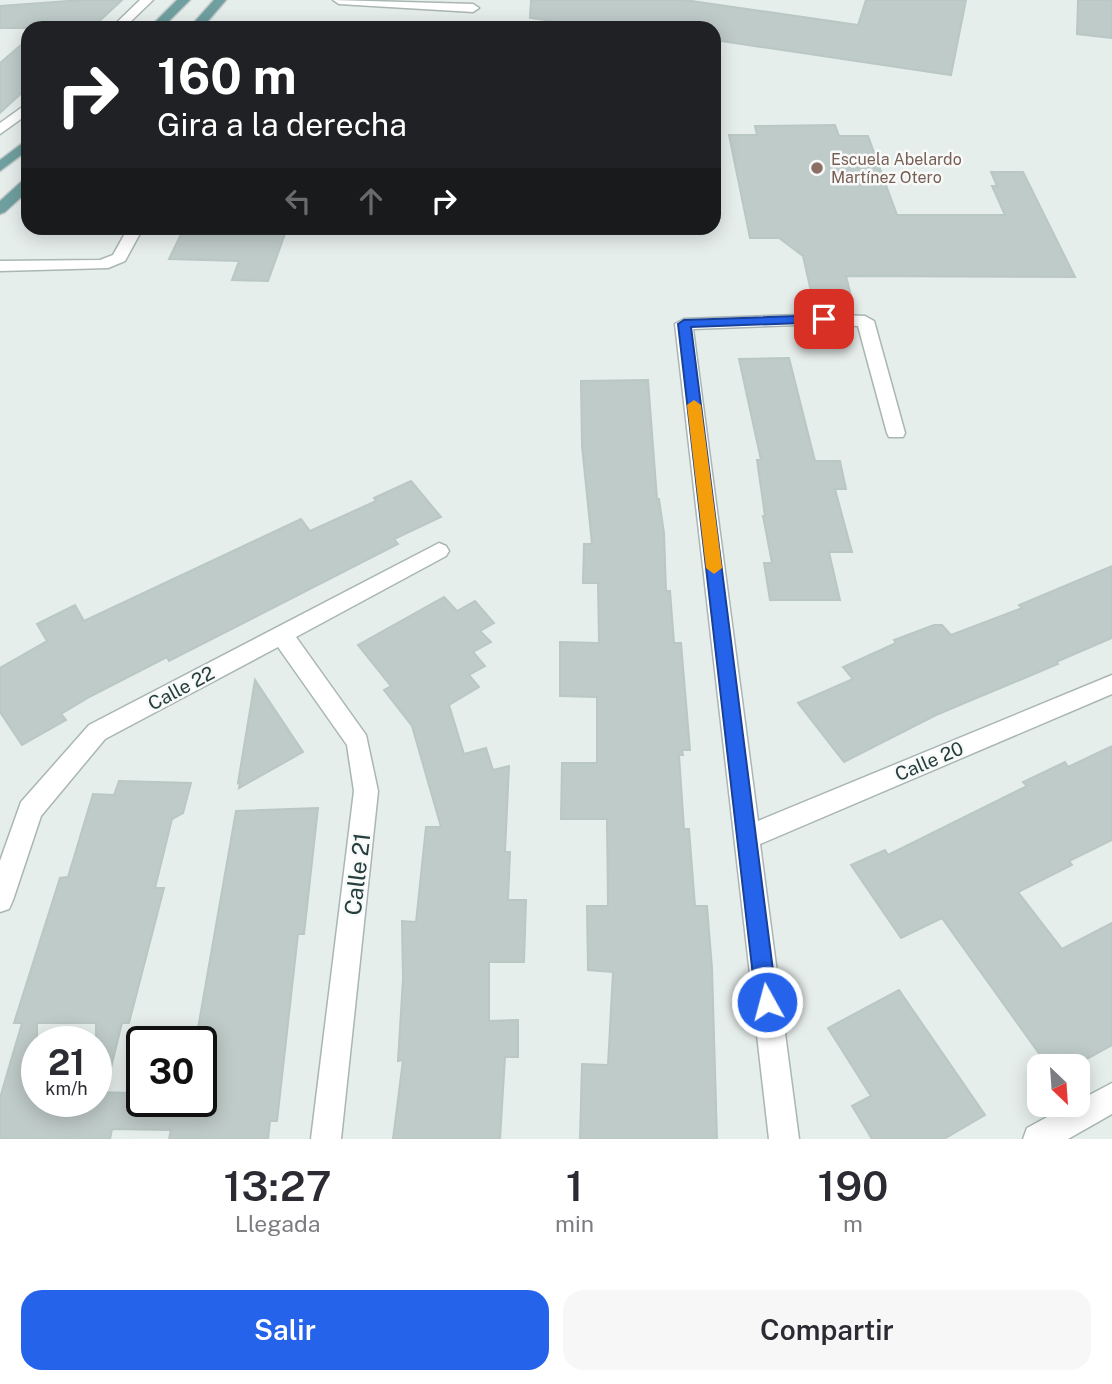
<!DOCTYPE html>
<html lang="es">
<meta charset="utf-8">
<style>
body{margin:0;font-family:"Public Sans",sans-serif;background:#f7f7f7;color:#2b2b33;height:100vh;display:flex;flex-direction:column;font-size:26px;white-space:nowrap}
*{box-sizing:border-box;margin:0}
p{font-size:23px;color:#7c7c81}
.icon{flex:none;width:38px;height:38px;fill:none;stroke:currentColor;stroke-width:2;stroke-linecap:round;stroke-linejoin:round}
.map{position:relative;height:1139px;overflow:hidden}
.side{display:flex;flex-direction:column;background:#fff;flex:1}
.side>*{flex:none}
.top-card{position:absolute;left:21px;top:21px;width:700px;height:214px;border-radius:21px;box-shadow:0 4px 18px #0003;background:#202124;color:#fff;overflow:hidden}
.needle{width:46px;rotate:155deg}
.fabs{position:absolute;left:1027px;top:1054px;display:grid;gap:14px}
.fabs a{display:grid;place-items:center;width:63px;height:63px;border-radius:14px;background:#fff;box-shadow:0 4px 18px #0003;font-size:35px}
.speed{position:absolute;left:21px;top:1026px;display:flex;gap:14px;font-size:35px;font-weight:700;text-align:center}
.speed>*{display:grid;place-content:center;width:91px;height:91px;border-radius:50%;background:#fff;box-shadow:0 4px 18px #0003;line-height:1}
.speed small{font-size:18px;font-weight:400}
.speed .limit{border:4px solid #111;border-radius:10px;background:#fff;color:#111}
.pin{position:absolute;display:grid;place-items:center;width:60px;height:60px;color:#fff;margin:-30px;border-radius:14px;box-shadow:0 4px 10px #0006}
.me{position:absolute;width:77px;margin:-38px;rotate:353deg;stroke-linejoin:round;filter:drop-shadow(0 0 5px #0008)}
.turn{display:flex;align-items:center;gap:24px;height:147px;padding:0 21px;font-size:32px}
.turn .icon{width:91px;height:91px;stroke-width:2.5}
.turn b{display:block;font-size:49px;line-height:60px}
.lanes{display:flex;align-items:center;height:66px;padding:0 21px;background:#0003;justify-content:center;gap:35px;direction:ltr}
.lanes .off{opacity:.35}
.eta{display:flex;justify-content:space-evenly;align-items:center;height:119px;text-align:center}
.eta b{font-size:42px;font-weight:600;line-height:49px}
.cta{display:flex;gap:14px;margin-top:auto;padding:14px 21px}
.cta a{flex:1;height:80px;border-radius:21px;background:#2563eb;color:#fff;font-size:28px;font-weight:600;line-height:80px;text-align:center}
.cta a+a{background:#f7f7f7;color:#2b2b33}
.map>svg:first-child{display:block}
</style>
<div class="map">
<svg width="1112" height="1139" viewBox="0 0 1112 1139">
<rect width="100%" height="100%" fill="#e6eeec"/>
<!-- building -->
<g fill="#bfcbc9" stroke="#b9c7c5" stroke-width="2">
<polygon points="82,0 122,0 92,28 0,28 0,6"/>
<polygon points="531,0 685,0 858,25 866,0 966,0 951,75 714,40 714,28 605,28 530,18"/>
<polygon points="1078,0 1112,0 1112,38 1077,34"/>
<polygon points="28,39 28,87 0,113 0,63"/>
<polygon points="835,125 839,136 868,136 897,215 1005,215 992,186 997,186 991,172 1023,172 1075,277 846,276 851,296 812,296 803,256 779,238 750,238 729,135 757,135 755,126"/>
<polygon points="184,228 287,228 268,281 232,280 239,261 169,259"/>
<polygon points="789,358 815,461 840,461 846,489 835,489 852,552 829,552 840,600 770,600 764,563 772,563 763,516 765,516 757,460 761,460 739,359"/>
<polygon points="648,380 657,499 659,499 664,533 666,591 670,591 674,643 681,643 690,750 682,750 683,755 679,755 684,829 689,829 695,906 707,906 712,968 717,1139 580,1139 582,1064 608,1065 613,972 588,970 587,906 608,906 607,819 561,819 562,763 597,763 597,697 560,696 560,642 599,643 598,583 583,583 584,544 592,544 582,446 581,381"/>
<polygon points="411,481 441,517 394,539 398,544 169,661 167,657 91,696 61,714 66,720 22,745 0,712 0,668 47,641 37,624 75,605 84,621 301,519 310,531 376,501 374,498"/>
<polygon points="1112,566 1112,638 1056,662 1058,664 936,715 844,762 798,703 853,679 843,667 896,643 894,640 934,625 942,625 951,635 1022,608 1019,605"/>
<polygon points="444,597 457,611 475,601 494,623 480,631 491,642 473,652 485,666 469,675 479,687 449,705 464,754 486,748 493,770 509,766 505,852 510,852 508,900 526,900 524,962 489,962 489,1021 518,1020 518,1057 505,1057 500,1139 393,1139 403,1060 398,1061 403,979 402,921 416,922 426,827 441,827 412,726 384,690 391,686 358,645"/>
<polygon points="255,680 303,752 239,788 240,782 238,783"/>
<polygon points="1112,746 1112,840 1069,861 1072,865 1018,892 1062,949 1112,923 1112,1045 1074,1066 1048,1066 942,918 901,938 851,865 885,850 888,855 1027,786 1023,782 1065,762 1068,767"/>
<polygon points="119,781 191,783 183,813 172,819 155,888 164,888 129,1023 122,1023 107,1084 96,1083 96,1023 37,1023 37,1101 96,1101 96,1092 130,1093 128,1101 201,1101 201,1034 197,1034 236,811 318,808 304,934 298,934 277,1121 270,1121 268,1139 169,1139 171,1130 112,1129 110,1139 0,1139 0,1098 22,1023 14,1023 60,878 68,877 93,794 114,795"/>
<polygon points="899,990 985,1115 944,1139 872,1139 852,1106 871,1096 828,1028"/>
</g>
<g fill="none" stroke-linecap="round" stroke-linejoin="round">
<!-- minor casing -->
<g stroke="#a9b6b4" stroke-width="3">
<g id="minor">
<polygon points="140,0 153,0 124,28 111,28"/>
<polygon points="333,0 473,4 479,8 473,12 339,4"/>
<polygon points="28,103 28,114 0,134 0,123"/>
<polygon points="128,228 143,228 125,261 108,268 0,271 0,261 100,260 113,255"/>
<polygon points="824,314 865,316 874,321 905,433 903,437 889,437 887,433 858,326 824,324 693,329 758,821 1112,675 1112,694 760,844 799,1139 769,1139 675,324 684,319"/>
<polygon points="439,543 446,546 449,551 446,556 296,637 366,735 378,791 341,1139 311,1139 354,791 347,745 278,647 105,739 41,816 13,900 9,909 0,912 0,861 21,802 89,725"/>
<polygon points="1112,1083 1112,1114 1068,1139 1023,1139 1027,1128 1071,1104 1078,1104 1078,1101"/>
</g>
</g>
<!-- major casing -->
<g stroke="#c3c9c9" stroke-width="3">
<g id="major">
<polygon points="177,0 190,0 162,28 149,28"/>
<polygon points="214,0 226,0 202,28 189,28"/>
<polygon points="28,139 28,150 0,171 0,160"/>
<polygon points="28,179 28,191 5,212 0,214 0,201 23,180"/>
</g>
</g>
<!-- minor -->
<use href="#minor" fill="#fff" fill-rule="evenodd"/>
<!-- major -->
<use href="#major" fill="#6f9f9f" fill-rule="evenodd"/>
</g>
<!-- route -->
<polygon fill="#2563eb" stroke="#184099" stroke-width="2" points="824,315 829,316 829,322 691,327 777,1002 774,1010 767,1013 759,1010 756,1002 678,324 684,320"/>
<!-- slow -->
<polygon fill="#f59e0b" points="694,400 701,405 722,568 714,574 706,568 687,405"/>
<!-- markers -->
<circle fill="#8d6e63" stroke="#f7faf9" stroke-width="2.5" cx="817" cy="168" r="7"/>
<g text-anchor="middle" dominant-baseline="central" stroke-width="5" stroke-linejoin="round" paint-order="stroke">
<!-- far-education labels -->
<g font-size="16" fill="#785e54" stroke="#f7faf9" text-anchor="start">
<text x="831" y="159">Escuela Abelardo<tspan x="831" dy="18">Martínez Otero</tspan></text>
</g>
<!-- street labels -->
<g font-size="19" fill="#273e3e" stroke="#f7faf9">
<text transform="translate(181 688) rotate(-28)">Calle 22</text>
<text transform="translate(929 761) rotate(-23)">Calle 20</text>
</g>
<!-- near-street labels -->
<g font-size="23" fill="#273e3e" stroke="#f7faf9">
<text transform="translate(357 874) rotate(-83)">Calle 21</text>
</g>
</g>
</svg>
<div class="fabs">
<a><svg class="needle" viewBox="-14 -14 28 28"><path d="M0-13l5 13h-10z" fill="#e53935"/><path d="M0 13l5-13h-10z" fill="#7c7c81"/></svg></a>
</div>
<div class="speed"><div>21<small>km/h</small></div><div class="limit">30</div></div>
<div class="pin" style="left:824px;top:319px;background:#d93025"><svg class="icon" aria-label="arrive" viewBox="0 0 24 24"><path d="M6 21V4h12l-3 4 3 4H6"/></svg></div>
<svg class="me" style="left:767px;top:1002px" viewBox="-20 -20 40 40"><circle r="17" fill="#2563eb" stroke="#fff" stroke-width="3"/><path d="M0-11L8 9 0 5-8 9z" fill="#fff"/></svg>
<div class="top-card">
<div class="turn"><svg class="icon" aria-label="right" viewBox="0 0 24 24"><path d="M7 20v-9h11M14 6l5 5-5 5"/></svg><div><b>160 m</b>Gira a la derecha</div></div>
<div class="lanes"><svg class="icon off" aria-label="left" viewBox="0 0 24 24"><path d="M17 20v-9H6M10 6l-5 5 5 5"/></svg><svg class="icon off" aria-label="ahead" viewBox="0 0 24 24"><path d="M12 20V5M6 11l6-6 6 6"/></svg><svg class="icon" aria-label="right" viewBox="0 0 24 24"><path d="M7 20v-9h11M14 6l5 5-5 5"/></svg></div>
</div>
</div>
<section class="side">
<div class="eta">
<div><b>13:27</b><p>Llegada</p></div>
<div><b>1</b><p>min</p></div>
<div><b>190</b><p>m</p></div>
</div>
<div class="cta"><a>Salir</a><a>Compartir</a></div>
</section>
